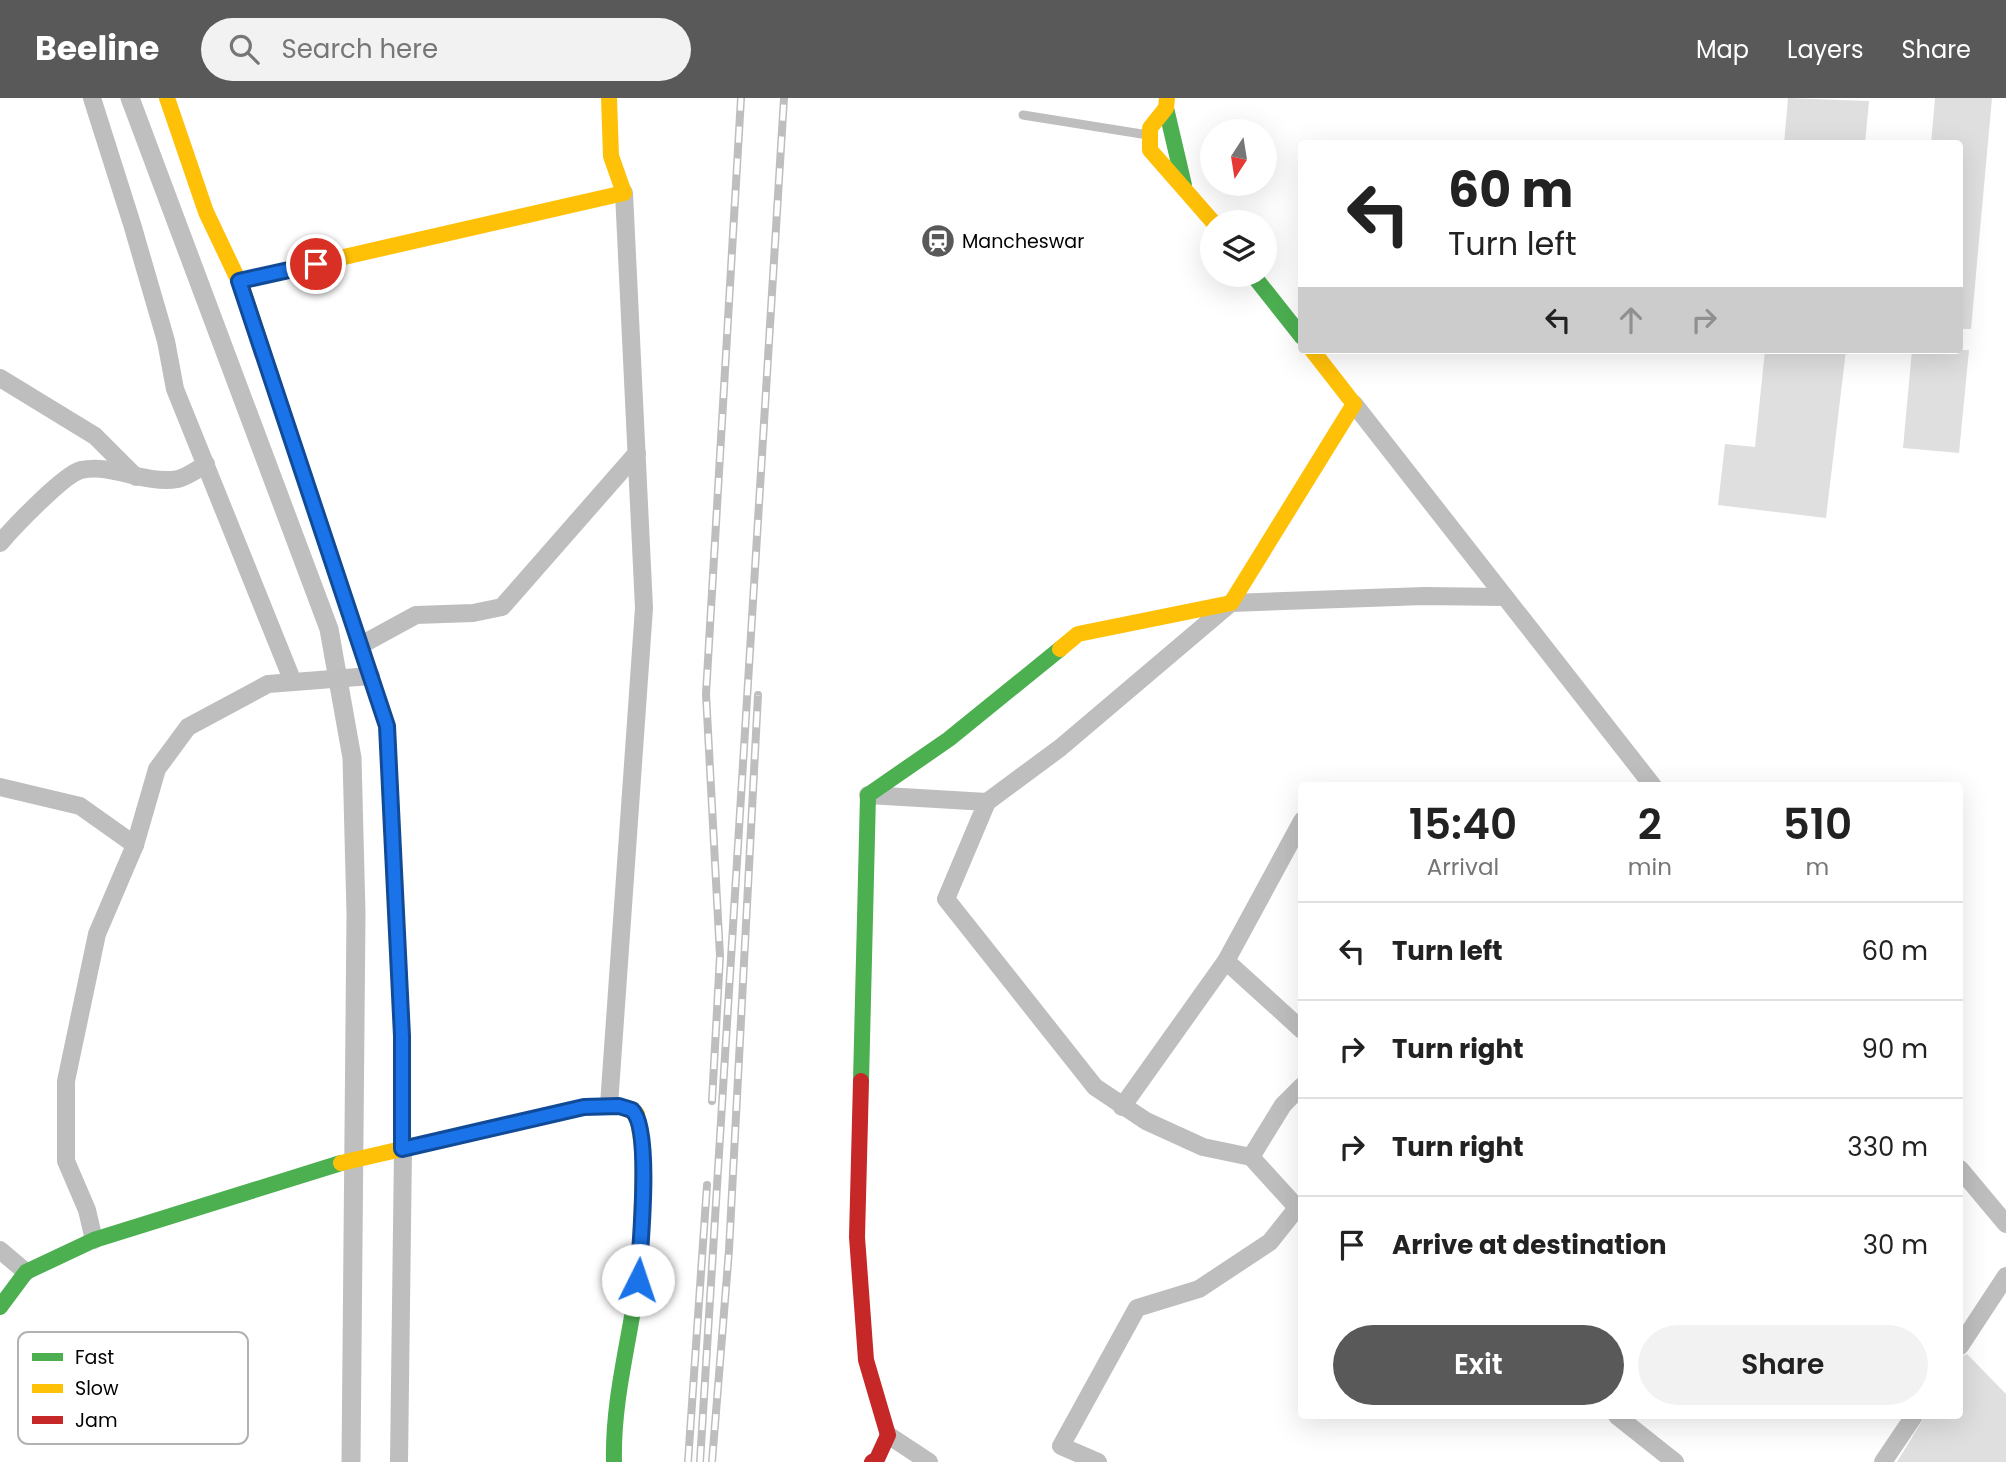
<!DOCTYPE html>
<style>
body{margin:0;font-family:Poppins,sans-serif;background:#f2f2f2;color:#222;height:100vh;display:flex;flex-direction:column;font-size:26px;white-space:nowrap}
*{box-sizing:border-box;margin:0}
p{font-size:23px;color:#767676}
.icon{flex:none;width:38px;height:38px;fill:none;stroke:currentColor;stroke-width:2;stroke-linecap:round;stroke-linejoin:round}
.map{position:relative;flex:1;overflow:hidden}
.drawer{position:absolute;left:1298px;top:684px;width:665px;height:637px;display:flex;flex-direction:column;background:#fff;border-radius:7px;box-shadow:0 7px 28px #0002}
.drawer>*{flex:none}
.top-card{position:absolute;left:1298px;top:42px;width:665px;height:214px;border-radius:7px;box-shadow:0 7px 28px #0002;background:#fff;color:#222;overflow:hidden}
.needle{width:46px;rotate:192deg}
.buttons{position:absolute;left:1200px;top:21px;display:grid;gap:14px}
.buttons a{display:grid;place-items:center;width:77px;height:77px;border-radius:50%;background:#fff;box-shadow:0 7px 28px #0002;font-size:35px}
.pin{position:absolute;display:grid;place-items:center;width:60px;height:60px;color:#fff;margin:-30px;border:4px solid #fff;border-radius:50%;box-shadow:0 2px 7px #0007}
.me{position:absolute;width:77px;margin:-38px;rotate:4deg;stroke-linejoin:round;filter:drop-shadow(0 0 5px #0008)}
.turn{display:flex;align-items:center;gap:24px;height:147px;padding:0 35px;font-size:32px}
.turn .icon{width:91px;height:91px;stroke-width:2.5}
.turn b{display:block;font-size:49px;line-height:60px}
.lanes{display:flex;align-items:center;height:66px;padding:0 35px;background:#0003;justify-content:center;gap:35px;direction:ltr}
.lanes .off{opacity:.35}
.eta{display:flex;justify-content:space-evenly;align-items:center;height:119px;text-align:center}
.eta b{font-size:42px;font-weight:600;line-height:49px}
.primary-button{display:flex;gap:14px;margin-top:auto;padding:14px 35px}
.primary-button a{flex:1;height:80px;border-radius:42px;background:#595959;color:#fff;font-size:28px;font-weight:600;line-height:80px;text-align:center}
.primary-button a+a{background:#f2f2f2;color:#222}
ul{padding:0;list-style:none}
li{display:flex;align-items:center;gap:21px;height:98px;padding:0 35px;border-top:2px solid #e0e0e0}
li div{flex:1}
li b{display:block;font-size:26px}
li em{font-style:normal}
header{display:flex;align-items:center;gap:42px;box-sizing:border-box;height:98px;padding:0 35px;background:#595959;color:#fff}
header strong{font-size:33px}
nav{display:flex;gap:38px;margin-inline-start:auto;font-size:24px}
.search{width:490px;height:63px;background:#f2f2f2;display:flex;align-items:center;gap:18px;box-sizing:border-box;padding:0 24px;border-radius:38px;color:#767676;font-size:26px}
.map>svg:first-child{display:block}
</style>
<header>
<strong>Beeline</strong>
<div class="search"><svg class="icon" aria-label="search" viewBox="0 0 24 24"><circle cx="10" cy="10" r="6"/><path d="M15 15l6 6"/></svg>Search here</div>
<nav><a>Map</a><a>Layers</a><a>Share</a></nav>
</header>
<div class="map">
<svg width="2006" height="1364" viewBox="0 0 2006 1364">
<rect width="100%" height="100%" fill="#fff"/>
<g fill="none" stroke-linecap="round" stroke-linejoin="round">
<!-- canal -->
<polyline stroke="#bfbfbf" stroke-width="19" points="130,0 329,531 352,660 356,815 351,1364"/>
</g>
<!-- building -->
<g fill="#dfdfdf">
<polygon points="1788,0 1869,3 1865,46 1784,46"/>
<polygon points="1935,0 1992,0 1971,231 1960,231 1960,46 1931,46"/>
<polygon points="1765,252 1846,252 1826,420 1718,407 1725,346 1755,349"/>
<polygon points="1912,252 1969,252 1959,355 1903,350"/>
<polygon points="1967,1256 2006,1296 2006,1364 1897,1364 1925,1318 1960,1318 1960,1259"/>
</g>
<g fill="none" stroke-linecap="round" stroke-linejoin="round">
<!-- lane -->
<polyline stroke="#bebebe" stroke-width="9" points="1023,17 1148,37"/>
<!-- street -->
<g stroke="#bebebe" stroke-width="18">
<polyline points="92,0 132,126 166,243 175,291 293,584"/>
<polyline points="0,280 95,338 136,379"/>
<polyline points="1354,306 1653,688"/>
<path d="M0 445C13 430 64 376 81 372 113 365 144 387 178 381 187 379 198 371 206 366"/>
<polyline points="361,547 416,517 473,515 502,509 637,355"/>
<polyline points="0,689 80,708 135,747"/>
<polyline points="868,697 987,704 946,801 1095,989 1146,1023 1203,1049 1251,1059 1302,1115"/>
<polyline points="987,704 1060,650 1231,505 1424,498 1505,499"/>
<polyline points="1302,723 1226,863 1302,932"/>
<polyline points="609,1007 644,510 624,95"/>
<polyline points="1122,1009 1226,863"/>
<polyline points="1251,1059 1283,1007 1302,988"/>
<polyline points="1960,1071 2006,1126"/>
<polyline points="94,1142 87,1112 66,1063 66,983 97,836 135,747 157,671 188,629 268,586 371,578"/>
<polyline points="0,1152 26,1174"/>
<polyline points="1960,1248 2006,1178"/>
<polyline points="1617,1318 1675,1364"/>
<polyline points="888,1337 929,1364"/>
<polyline points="399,1364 403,1051"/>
<polyline points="1098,1364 1061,1348 1137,1210 1199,1191 1270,1144 1297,1110"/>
<polyline points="1883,1364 1914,1318"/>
</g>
<!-- fast -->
<g stroke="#4caf50" stroke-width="16">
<polyline points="1166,10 1184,87"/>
<polyline points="1253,177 1302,239"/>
<polyline points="335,472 387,628 394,778"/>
<polyline points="861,983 868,697 949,641 1060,551"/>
<polyline points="0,1209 26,1174 94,1142 341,1065"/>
<path d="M614 1364C612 1289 638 1218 641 1144"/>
</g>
<!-- slow -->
<g stroke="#ffc107" stroke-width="16">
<polyline points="167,0 206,114 243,192 335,472"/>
<polyline points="1167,0 1166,10 1150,30 1150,52 1213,124"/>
<polyline points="239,183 624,95 611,58 609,0"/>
<polyline points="1060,551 1078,536 1231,505 1354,306 1312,252"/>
<polyline points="394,778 402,938 403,1051"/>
<polyline points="341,1065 584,1009 619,1008 637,1016 643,1054 641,1144"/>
</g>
<!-- jam -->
<polyline stroke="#c62828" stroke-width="16" points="861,983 857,1139 866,1262 888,1337 877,1361 872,1364"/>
<!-- rail casing -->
<g stroke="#bebebe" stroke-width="8">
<g id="rail">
<polyline points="712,1003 720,858 706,596 741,0"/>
<polyline points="688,1364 707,1087"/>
<polyline points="700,1364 784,0"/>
<polyline points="712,1364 729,1152 758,597"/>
</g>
</g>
<!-- rail -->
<use href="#rail" stroke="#fff" stroke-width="5" stroke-dasharray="16" stroke-linecap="butt"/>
</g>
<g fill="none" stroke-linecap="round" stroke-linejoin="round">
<!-- route casing -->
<g stroke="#114b97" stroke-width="18">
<path id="route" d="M316 166 239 183 387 628 402 938V1051L584 1009 619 1008 632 1012C652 1030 640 1152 638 1182"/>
</g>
<!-- route -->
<use href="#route" stroke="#1a73e8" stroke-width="12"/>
</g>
<!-- icons -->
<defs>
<g id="station-disc" transform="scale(1.75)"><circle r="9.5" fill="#595959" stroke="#fff"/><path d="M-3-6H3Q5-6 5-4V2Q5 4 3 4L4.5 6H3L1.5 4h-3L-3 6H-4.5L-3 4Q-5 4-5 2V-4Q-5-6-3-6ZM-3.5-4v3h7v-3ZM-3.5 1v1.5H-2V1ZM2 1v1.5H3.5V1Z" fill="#fff"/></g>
</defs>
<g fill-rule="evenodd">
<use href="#station-disc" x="938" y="143"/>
</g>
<g text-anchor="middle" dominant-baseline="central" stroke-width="5" stroke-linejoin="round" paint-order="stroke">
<!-- poi labels -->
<g font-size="19" fill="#000" stroke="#fff" text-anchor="start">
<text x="962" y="143">Mancheswar</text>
</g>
</g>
<!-- legend -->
<rect x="18" y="1234" width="230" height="112" rx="10" fill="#fff" stroke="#b2b2b2" stroke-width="2"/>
<rect x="32" y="1255" width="31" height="8" fill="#4caf50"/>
<rect x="32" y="1286" width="31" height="9" fill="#ffc107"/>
<rect x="32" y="1318" width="31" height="8" fill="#c62828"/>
<g font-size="19" fill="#000">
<text x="75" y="1266">Fast</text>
<text x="75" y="1297">Slow</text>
<text x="75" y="1329">Jam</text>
</g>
</svg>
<div class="buttons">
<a><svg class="needle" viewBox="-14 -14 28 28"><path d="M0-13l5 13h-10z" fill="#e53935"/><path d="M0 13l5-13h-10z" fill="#767676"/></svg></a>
<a><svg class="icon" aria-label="layers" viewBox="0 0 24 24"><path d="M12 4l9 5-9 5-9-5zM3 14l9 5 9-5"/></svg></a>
</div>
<div class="pin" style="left:316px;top:166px;background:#d93025"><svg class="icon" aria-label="arrive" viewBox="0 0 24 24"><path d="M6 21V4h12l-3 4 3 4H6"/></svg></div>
<svg class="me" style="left:638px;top:1182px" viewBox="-20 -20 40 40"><circle r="19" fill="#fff"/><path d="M0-13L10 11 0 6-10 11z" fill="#1a73e8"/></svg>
<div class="top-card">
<div class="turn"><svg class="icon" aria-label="left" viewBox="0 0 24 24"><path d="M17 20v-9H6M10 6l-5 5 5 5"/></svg><div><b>60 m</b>Turn left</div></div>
<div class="lanes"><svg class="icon" aria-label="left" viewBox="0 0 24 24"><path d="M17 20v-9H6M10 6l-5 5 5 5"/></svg><svg class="icon off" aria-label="ahead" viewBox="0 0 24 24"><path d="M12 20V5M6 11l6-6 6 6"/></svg><svg class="icon off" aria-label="right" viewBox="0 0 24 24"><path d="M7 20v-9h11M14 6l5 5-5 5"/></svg></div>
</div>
<section class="drawer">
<div class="eta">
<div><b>15:40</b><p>Arrival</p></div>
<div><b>2</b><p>min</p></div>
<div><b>510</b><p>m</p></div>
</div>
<ul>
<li><svg class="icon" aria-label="left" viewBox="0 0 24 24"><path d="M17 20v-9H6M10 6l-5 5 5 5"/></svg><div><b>Turn left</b></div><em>60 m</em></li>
<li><svg class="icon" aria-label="right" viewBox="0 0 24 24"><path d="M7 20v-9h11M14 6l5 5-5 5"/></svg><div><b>Turn right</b></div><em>90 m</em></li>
<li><svg class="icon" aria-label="right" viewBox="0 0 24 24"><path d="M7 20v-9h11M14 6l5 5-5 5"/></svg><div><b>Turn right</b></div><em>330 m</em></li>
<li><svg class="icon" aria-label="arrive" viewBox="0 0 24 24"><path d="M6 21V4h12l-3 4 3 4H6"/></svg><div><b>Arrive at destination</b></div><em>30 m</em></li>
</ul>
<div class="primary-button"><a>Exit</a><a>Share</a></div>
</section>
</div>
